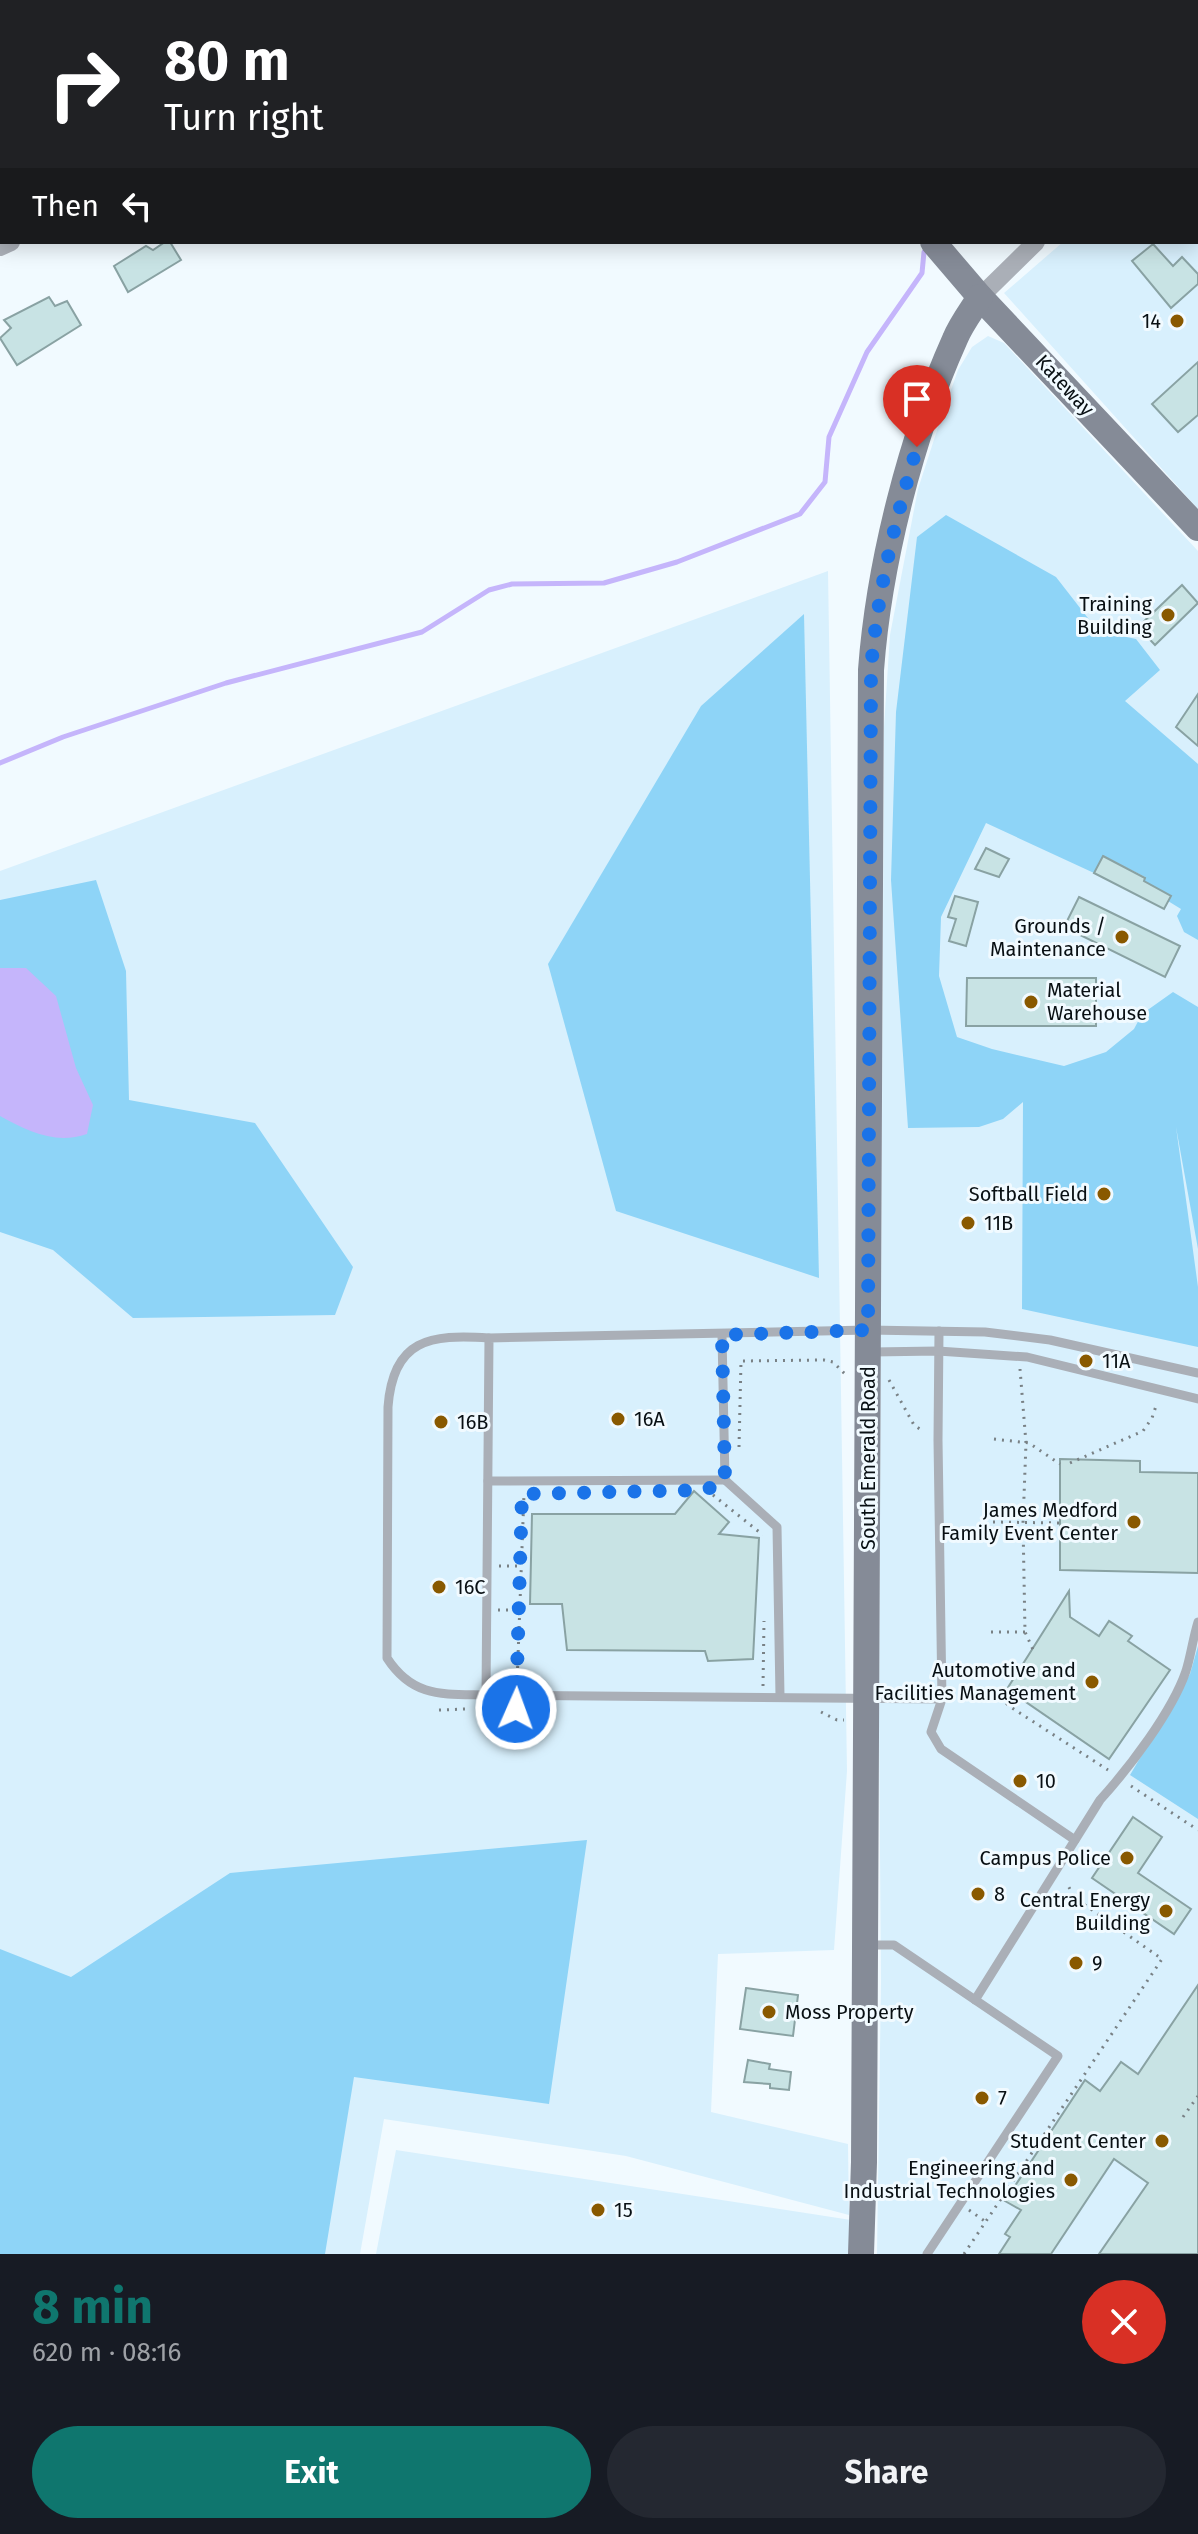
<!DOCTYPE html>
<meta charset="utf-8">
<style>
body{margin:0;font-family:"Fira Sans",sans-serif;background:#242831;color:#f1f3f6;height:100vh;display:flex;flex-direction:column;font-size:30px;white-space:nowrap}
*{box-sizing:border-box;margin:0}
p{font-size:26px;color:#9ea1a6}
.icon{flex:none;width:44px;height:44px;fill:none;stroke:currentColor;stroke-width:2;stroke-linecap:round;stroke-linejoin:round}
.map{position:relative;height:2254px;overflow:hidden}
.details{display:flex;flex-direction:column;background:#171b24;flex:1}
.details>*{flex:none}
.hud{position:absolute;left:0px;top:0px;width:1198px;height:244px;box-shadow:0 4px 20px #0003;background:#202124;color:#fff;overflow:hidden}
.pin{position:absolute;display:grid;place-items:center;width:68px;height:68px;color:#fff;margin:-82px -34px;border-radius:50% 50% 50% 0;rotate:-45deg;box-shadow:0 0 8px #0007}
.pin .icon{rotate:45deg}
.me{position:absolute;width:88px;margin:-44px;rotate:2deg;stroke-linejoin:round;filter:drop-shadow(0 0 6px #0008)}
.turn{display:flex;align-items:center;gap:28px;height:168px;padding:0 32px;font-size:36px}
.turn .icon{width:104px;height:104px;stroke-width:2.5}
.turn b{display:block;font-size:56px;line-height:68px}
.then{display:flex;align-items:center;height:76px;padding:0 32px;background:#0003;gap:16px;font-size:30px}
.round{display:grid;place-items:center;flex:none;width:84px;height:84px;border-radius:42px;background:#242831}
.summary{display:flex;align-items:center;justify-content:space-between;height:136px;padding:0 32px}
h1{font-size:48px;font-weight:700;line-height:60px;color:#0f766e}
.button{display:flex;gap:16px;margin-top:auto;padding:16px 32px}
.button a{flex:1;height:92px;border-radius:48px;background:#0f766e;color:#fff;font-size:32px;font-weight:700;line-height:92px;text-align:center}
.button a+a{background:#242831;color:#f1f3f6}
.map>svg:first-child{display:block}
</style>
<div class="map">
<svg width="1198" height="2254" viewBox="0 0 1198 2254">
<rect width="100%" height="100%" fill="#f1faff"/>
<!-- built -->
<g fill="#d8f0fd">
<polygon points="1196,229 1198,231 1198,509 1004,293 1063,242 1196,242"/>
<polygon points="988,336 1004,343 1198,551 1198,2254 877,2254 881,1982 879,1723 884,727 890,635 918,489 941,418 958,370 972,347"/>
<polygon points="828,571 847,1771 834,1950 718,1954 711,2112 848,2144 849,2215 626,2156 384,2119 360,2254 0,2254 0,871"/>
<polygon points="396,2150 851,2220 850,2254 376,2254"/>
</g>
<!-- green -->
<g fill="#8ed4f7">
<polygon points="946,515 1056,577 1098,631 1136,639 1160,670 1125,701 1198,764 1198,940 1184,932 1177,916 1181,909 1168,901 1171,896 1144,881 1145,877 1104,856 1094,873 986,823 941,917 939,976 957,1037 992,1049 1064,1066 1106,1052 1134,1029 1142,1014 1173,992 1198,1007 1198,1249 1176,1127 1198,1287 1198,1347 1022,1309 1023,1102 1003,1119 979,1127 908,1128 891,880 896,712 917,537"/>
<polygon points="804,614 819,1278 616,1211 548,964 701,706"/>
<polygon points="96,880 126,971 129,1100 255,1123 353,1267 335,1315 133,1318 53,1250 0,1232 0,900"/>
<polygon points="1198,1646 1198,1819 1130,1775 1190,1674"/>
<polygon points="587,1840 549,2104 354,2077 325,2254 0,2254 0,1949 71,1977 230,1873"/>
</g>
<!-- water -->
<path fill="#c5b5fb" d="M0 968H26L56 996 76 1068 93 1105 87 1134C55 1145 28 1131 0 1116Z"/>
<g fill="none" stroke-linecap="round" stroke-linejoin="round">
<!-- stream -->
<g stroke="#c5b5fb" stroke-width="5">
<polyline points="831,0 832,2"/>
<polyline points="0,763 63,737 226,683 422,632 489,590 512,584 604,583 677,562 800,514 825,482 829,437 867,352 922,273 924,252"/>
</g>
</g>
<!-- building -->
<g fill="#c8e3e4" stroke="#89a2a3" stroke-width="2">
<polygon points="165,242 170,242 181,260 128,292 114,266 146,246 153,250"/>
<polygon points="1153,244 1173,266 1182,257 1198,274 1198,284 1171,308 1132,261"/>
<polygon points="49,297 55,306 67,301 81,325 17,365 0,338 11,328 4,320"/>
<polygon points="1198,362 1198,415 1178,432 1152,404"/>
<polygon points="1182,585 1198,603 1155,645 1138,627"/>
<polygon points="1198,694 1198,746 1176,727"/>
<polygon points="986,848 1009,859 999,877 975,869"/>
<polygon points="1103,856 1145,878 1144,881 1171,896 1164,909 1094,873"/>
<polygon points="955,896 978,902 966,946 949,941 956,919 948,917"/>
<polygon points="1079,897 1180,946 1165,977 1064,927"/>
<polygon points="967,978 1096,978 1096,1026 966,1026"/>
<polygon points="1060,1459 1140,1461 1140,1472 1198,1473 1198,1573 1060,1570"/>
<polygon points="694,1491 729,1522 719,1534 759,1538 753,1659 708,1661 705,1651 567,1650 562,1604 530,1604 532,1514 675,1514"/>
<polygon points="1069,1591 1070,1617 1099,1636 1109,1621 1132,1636 1128,1641 1170,1670 1109,1759 1007,1689"/>
<polygon points="1133,1817 1162,1837 1138,1873 1191,1909 1174,1934 1092,1878"/>
<polygon points="1198,1985 1198,2254 1099,2254 1148,2183 1114,2159 1051,2254 999,2254 1010,2237 1005,2234 1021,2210 1005,2201 1085,2080 1100,2091 1121,2062 1138,2074"/>
<polygon points="746,1988 798,1995 793,2036 740,2029"/>
<polygon points="748,2060 770,2064 769,2069 791,2072 789,2090 770,2088 770,2084 744,2082"/>
</g>
<g fill="none" stroke-linecap="round" stroke-linejoin="round">
<!-- path -->
<g stroke="#798185" stroke-width="3" stroke-dasharray="2 6" stroke-linecap="butt">
<polyline points="1020,1369 1026,1443 1023,1523 1025,1632 1035,1654"/>
<polyline points="889,1380 914,1425 924,1432"/>
<polyline points="994,1439 1029,1443 1060,1464"/>
<polyline points="739,1447 741,1361 824,1360 833,1362 846,1375"/>
<polyline points="1070,1463 1143,1431 1152,1418 1157,1403"/>
<polyline points="713,1495 763,1535"/>
<polyline points="993,1522 1060,1523"/>
<polyline points="499,1566 520,1566"/>
<polyline points="498,1610 518,1610"/>
<polyline points="991,1632 1025,1632"/>
<polyline points="517,1684 524,1494"/>
<polyline points="763,1686 764,1621"/>
<polyline points="1010,1691 1003,1700 1009,1706 1108,1770"/>
<polyline points="439,1710 466,1709"/>
<polyline points="821,1712 837,1720 844,1720"/>
<polyline points="1131,1786 1198,1830"/>
<polyline points="1183,2117 1198,2096"/>
<polyline points="969,2210 986,2222"/>
<polyline points="964,2254 1162,1959 1075,1898 1066,1882"/>
</g>
<!-- lane -->
<g stroke="#aaafb7" stroke-width="9">
<polyline points="939,1331 938,1440 942,1699 931,1732 941,1749 1075,1840"/>
<polyline points="722,1335 725,1480 777,1527 780,1696"/>
<polyline points="872,1352 938,1351 1027,1357 1198,1399"/>
<polyline points="488,1481 725,1480"/>
<path d="M486 1695C443 1694 413 1698 387 1658L388 1407C393 1339 430 1334 489 1338"/>
<polyline points="942,1699 486,1695 489,1338 868,1330 985,1332 1050,1340 1198,1373"/>
<polyline points="869,1945 894,1945 1058,2056 927,2254"/>
<path d="M975 2000 1100 1800C1129 1768 1172 1712 1186 1671 1191 1655 1193 1638 1198 1622"/>
</g>
<!-- street -->
<g stroke="#aaafb7" stroke-width="18">
<polyline points="245,0 247,2"/>
<polyline points="334,2 336,0"/>
<polyline points="1196,97 1198,96"/>
<polyline points="0,247 11,242"/>
<polyline points="980,297 1036,242"/>
</g>
<!-- secondary -->
<g stroke="#858b97" stroke-width="26">
<polyline points="712,0 714,2"/>
<polyline points="933,242 980,297 1198,528"/>
<path d="M861 2254 864 2162 871 670C879 563 911 437 955 339 961 324 972 310 980 297"/>
</g>
</g>
<g fill="none" stroke-linecap="round" stroke-linejoin="round">
<!-- route -->
<path stroke="#1a73e8" stroke-width="14" stroke-dasharray="0 25.2" d="M516 1709 522 1494 706 1490 725 1480 722 1335 868 1330 871 670C877 593 895 521 917 447"/>
</g>
<!-- markers -->
<g fill="#895900" stroke="#f1faff" stroke-width="3">
<circle cx="1177" cy="321" r="8"/>
<circle cx="1168" cy="615" r="8"/>
<circle cx="1122" cy="937" r="8"/>
<circle cx="1031" cy="1002" r="8"/>
<circle cx="1104" cy="1194" r="8"/>
<circle cx="968" cy="1223" r="8"/>
<circle cx="1086" cy="1361" r="8"/>
<circle cx="618" cy="1419" r="8"/>
<circle cx="441" cy="1422" r="8"/>
<circle cx="1134" cy="1522" r="8"/>
<circle cx="439" cy="1587" r="8"/>
<circle cx="1092" cy="1682" r="8"/>
<circle cx="1020" cy="1781" r="8"/>
<circle cx="1127" cy="1858" r="8"/>
<circle cx="978" cy="1894" r="8"/>
<circle cx="1166" cy="1911" r="8"/>
<circle cx="1076" cy="1963" r="8"/>
<circle cx="769" cy="2012" r="8"/>
<circle cx="982" cy="2098" r="8"/>
<circle cx="1162" cy="2141" r="8"/>
<circle cx="1071" cy="2180" r="8"/>
<circle cx="598" cy="2210" r="8"/>
</g>
<g text-anchor="middle" dominant-baseline="central" stroke-width="6" stroke-linejoin="round" paint-order="stroke">
<!-- poi labels -->
<g font-size="20" fill="#080f13" stroke="#f1faff" text-anchor="start">
<text x="1161" y="321" text-anchor="end">14</text>
<text x="1152" y="604" text-anchor="end">Training<tspan x="1152" dy="23">Building</tspan></text>
<text x="1106" y="926" text-anchor="end">Grounds /<tspan x="1106" dy="23">Maintenance</tspan></text>
<text x="1047" y="990">Material<tspan x="1047" dy="23">Warehouse</tspan></text>
<text x="1088" y="1194" text-anchor="end">Softball Field</text>
<text x="984" y="1223">11B</text>
<text x="1102" y="1361">11A</text>
<text x="634" y="1419">16A</text>
<text x="457" y="1422">16B</text>
<text x="1118" y="1510" text-anchor="end">James Medford<tspan x="1118" dy="23">Family Event Center</tspan></text>
<text x="455" y="1587">16C</text>
<text x="1076" y="1670" text-anchor="end">Automotive and<tspan x="1076" dy="23">Facilities Management</tspan></text>
<text x="1036" y="1781">10</text>
<text x="1111" y="1858" text-anchor="end">Campus Police</text>
<text x="994" y="1894">8</text>
<text x="1150" y="1900" text-anchor="end">Central Energy<tspan x="1150" dy="23">Building</tspan></text>
<text x="1092" y="1963">9</text>
<text x="785" y="2012">Moss Property</text>
<text x="998" y="2098">7</text>
<text x="1146" y="2141" text-anchor="end">Student Center</text>
<text x="1055" y="2168" text-anchor="end">Engineering and<tspan x="1055" dy="23">Industrial Technologies</tspan></text>
<text x="614" y="2210">15</text>
</g>
<!-- street labels -->
<g font-size="20" fill="#080f13" stroke="#f1faff">
<text transform="translate(1065 385) rotate(47)">Kateway</text>
<text transform="translate(868 1458) rotate(-90)">South Emerald Road</text>
</g>
</g>
</svg>
<div class="pin" style="left:917px;top:447px;background:#d93025"><svg class="icon" aria-label="arrive" viewBox="0 0 24 24"><path d="M6 21V4h12l-3 4 3 4H6"/></svg></div>
<svg class="me" style="left:516px;top:1709px" viewBox="-20 -20 40 40"><circle r="17" fill="#1a73e8" stroke="#fff" stroke-width="3"/><path d="M0-11L8 9 0 5-8 9z" fill="#fff"/></svg>
<div class="hud">
<div class="turn"><svg class="icon" aria-label="right" viewBox="0 0 24 24"><path d="M7 20v-9h11M14 6l5 5-5 5"/></svg><div><b>80 m</b>Turn right</div></div>
<div class="then">Then<svg class="icon" aria-label="left" viewBox="0 0 24 24"><path d="M17 20v-9H6M10 6l-5 5 5 5"/></svg></div>
</div>
</div>
<section class="details">
<div class="summary"><div><h1>8 min</h1><p>620 m · 08:16</p></div><a class="round" style="background:#d93025;color:#fff"><svg class="icon" aria-label="close" viewBox="0 0 24 24"><path d="M6 6l12 12M18 6L6 18"/></svg></a></div>
<div class="button"><a>Exit</a><a>Share</a></div>
</section>
